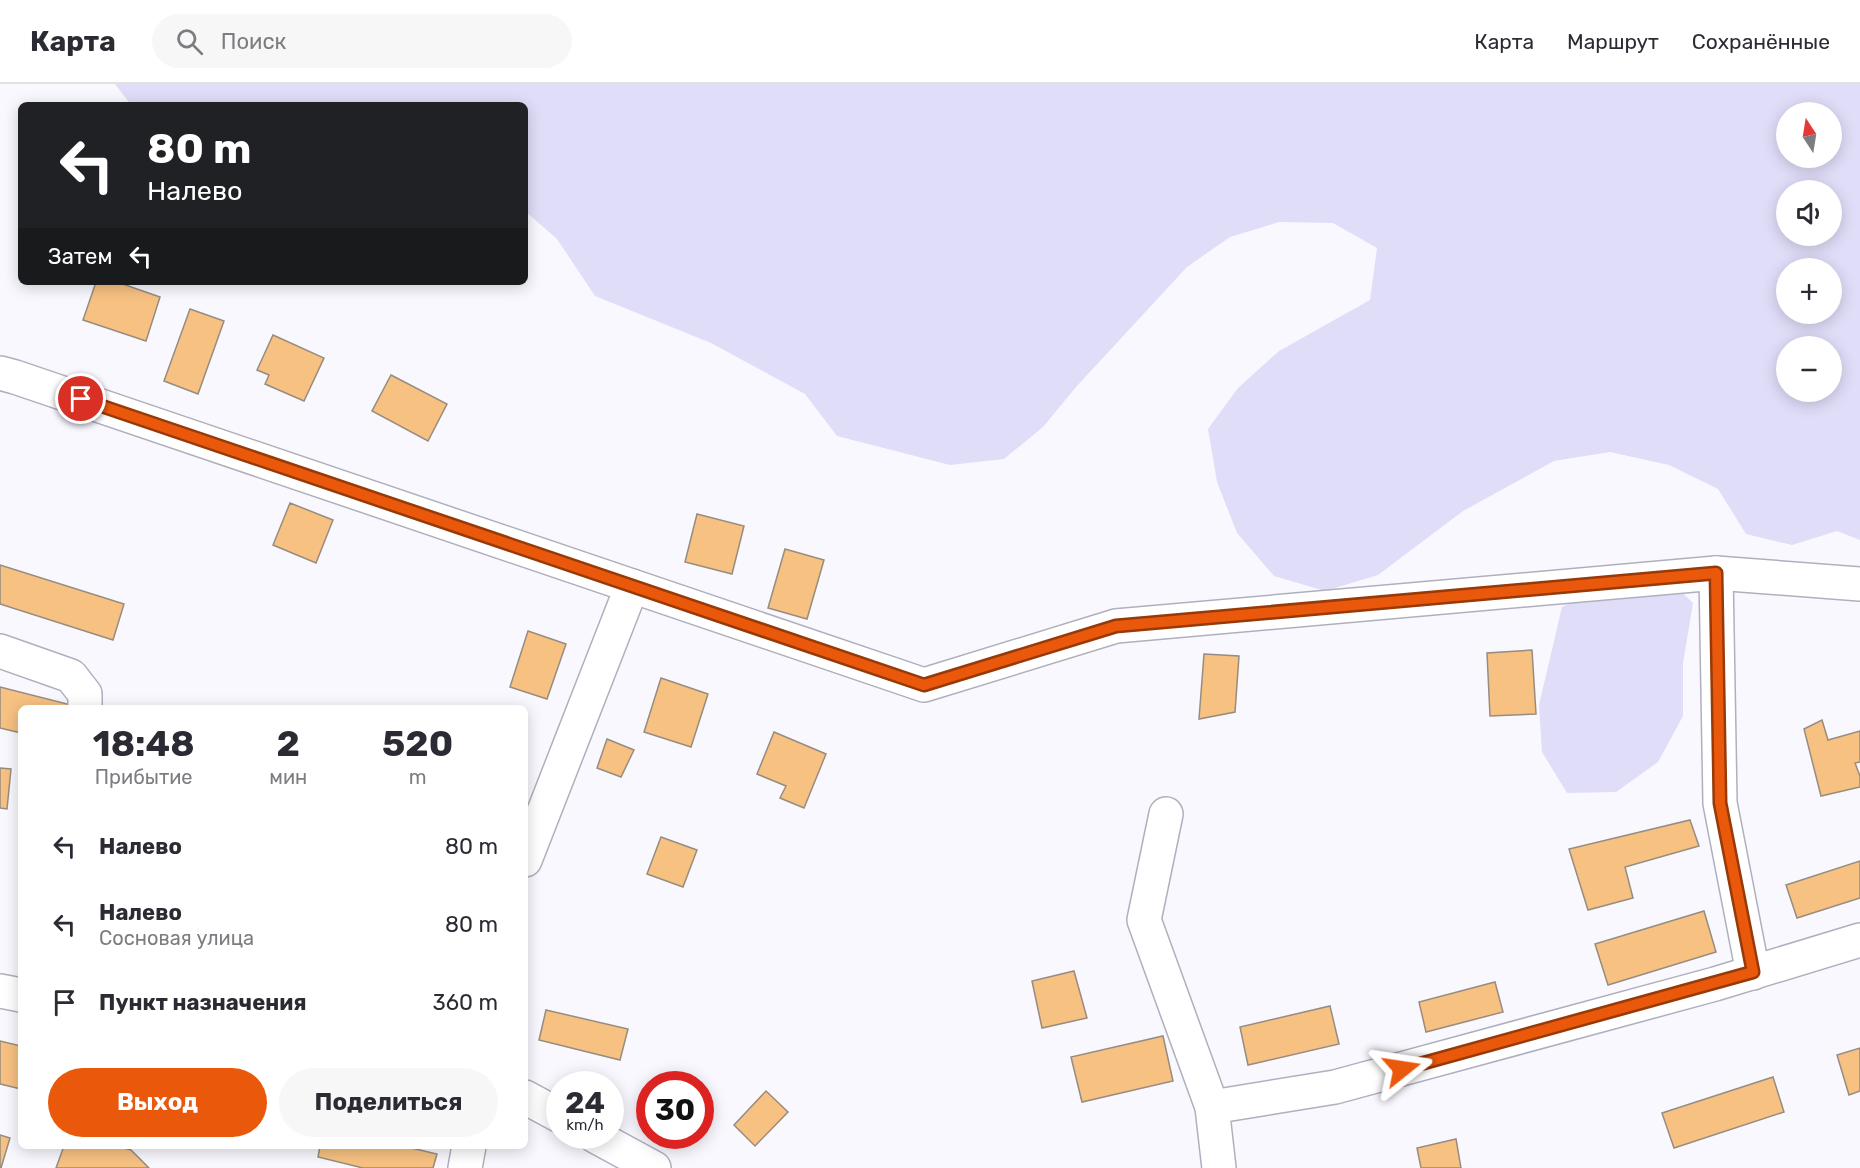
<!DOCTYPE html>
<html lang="ru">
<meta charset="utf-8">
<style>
body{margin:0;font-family:Rubik,sans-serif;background:#f7f7f7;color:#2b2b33;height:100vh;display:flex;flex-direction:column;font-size:22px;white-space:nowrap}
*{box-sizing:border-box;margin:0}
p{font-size:20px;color:#7c7c81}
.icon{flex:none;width:33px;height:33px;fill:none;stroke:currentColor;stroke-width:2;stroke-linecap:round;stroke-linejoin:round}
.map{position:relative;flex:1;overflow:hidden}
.side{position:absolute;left:18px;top:621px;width:510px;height:444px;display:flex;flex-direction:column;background:#fff;border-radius:9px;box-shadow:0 3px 15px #0003}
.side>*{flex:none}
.guide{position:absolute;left:18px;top:18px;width:510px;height:183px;border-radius:9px;box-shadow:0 3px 15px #0003;background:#202124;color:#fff;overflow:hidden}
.needle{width:39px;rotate:348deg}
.tools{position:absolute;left:1776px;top:18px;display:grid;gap:12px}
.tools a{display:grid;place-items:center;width:66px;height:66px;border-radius:50%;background:#fff;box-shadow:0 3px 15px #0003;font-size:30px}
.speed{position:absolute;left:546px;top:987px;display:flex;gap:12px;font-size:30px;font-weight:700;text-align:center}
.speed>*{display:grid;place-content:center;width:78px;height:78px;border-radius:50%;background:#fff;box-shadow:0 3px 15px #0003;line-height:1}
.speed small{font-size:15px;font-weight:400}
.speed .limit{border:9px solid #d22;background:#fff;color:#111}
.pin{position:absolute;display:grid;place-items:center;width:51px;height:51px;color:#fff;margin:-26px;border:3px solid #fff;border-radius:50%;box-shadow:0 2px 6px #0007}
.me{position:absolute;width:66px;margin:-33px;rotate:75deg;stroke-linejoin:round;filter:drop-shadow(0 0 4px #0008)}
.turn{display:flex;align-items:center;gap:21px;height:126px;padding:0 30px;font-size:27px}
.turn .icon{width:78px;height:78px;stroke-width:2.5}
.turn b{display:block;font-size:42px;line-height:51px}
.then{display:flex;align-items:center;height:57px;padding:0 30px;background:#0003;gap:12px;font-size:22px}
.eta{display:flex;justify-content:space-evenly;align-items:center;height:102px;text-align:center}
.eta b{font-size:36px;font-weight:700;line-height:42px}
.primary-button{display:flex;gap:12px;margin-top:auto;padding:12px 30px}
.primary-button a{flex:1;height:69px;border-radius:36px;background:#ea580c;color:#fff;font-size:24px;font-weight:700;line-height:69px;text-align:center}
.primary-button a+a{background:#f7f7f7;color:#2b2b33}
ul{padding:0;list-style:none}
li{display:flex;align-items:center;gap:18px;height:78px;padding:0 30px}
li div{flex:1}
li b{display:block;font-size:22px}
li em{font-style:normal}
header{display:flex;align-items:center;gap:36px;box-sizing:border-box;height:84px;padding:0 30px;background:#fff;border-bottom:2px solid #e1e1e2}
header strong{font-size:28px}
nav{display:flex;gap:33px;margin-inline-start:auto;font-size:21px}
.search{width:420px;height:54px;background:#f7f7f7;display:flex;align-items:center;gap:15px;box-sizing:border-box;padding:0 21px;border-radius:33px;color:#7c7c81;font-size:22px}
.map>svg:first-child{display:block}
</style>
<header>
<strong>Карта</strong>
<div class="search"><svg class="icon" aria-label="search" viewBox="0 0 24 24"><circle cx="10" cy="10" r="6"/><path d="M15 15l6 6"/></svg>Поиск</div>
<nav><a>Карта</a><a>Маршрут</a><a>Сохранённые</a></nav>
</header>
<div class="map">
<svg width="1860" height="1084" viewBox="0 0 1860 1084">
<rect width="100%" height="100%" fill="#f9f8ff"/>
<!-- green -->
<g fill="#e0ddf9" fill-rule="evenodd">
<path d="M115 0H1860V456L1837 447 1792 461 1746 450 1718 405 1669 381 1610 368 1554 377 1463 427 1378 491 1325 507 1274 492 1237 449 1217 398 1208 345 1238 304 1279 267 1370 216 1377 164 1333 139 1279 138 1230 153 1187 183 1076 303 1043 343 1004 375 950 381 837 352 805 310 711 259 595 212 557 155 525 127V21H131ZM1786 28H1832V74H1786ZM1786 106H1832V152H1786ZM1786 184H1832V230H1786ZM1786 262H1832V308H1786Z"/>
<polygon points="1656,483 1693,519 1683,579 1683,632 1658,678 1616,708 1567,709 1542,668 1539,621 1562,523 1606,500"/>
</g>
<!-- building -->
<g fill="#f7c182" stroke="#978c7f" stroke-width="1.5">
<polygon points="96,198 117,198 160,213 146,257 83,236"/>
<polygon points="190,225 224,237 198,310 164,297"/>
<polygon points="273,251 324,274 304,317 265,300 269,291 257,286"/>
<polygon points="391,291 447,320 428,357 372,327"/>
<polygon points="290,419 333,436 316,479 273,461"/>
<polygon points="697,430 744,442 732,490 685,478"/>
<polygon points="785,465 824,476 807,535 768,524"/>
<polygon points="0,481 124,520 113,556 0,520"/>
<polygon points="528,547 566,560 547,615 510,603"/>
<polygon points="1532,566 1536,630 1490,632 1487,569"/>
<polygon points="1204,570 1239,572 1235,628 1199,635"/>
<polygon points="661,594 708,610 691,663 644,648"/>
<polygon points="0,603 79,623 79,624 21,624 21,649 0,644"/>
<polygon points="1822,636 1828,656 1860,647 1860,678 1855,679 1860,692 1860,703 1821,712 1804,645"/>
<polygon points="774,648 826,670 804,724 780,714 786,702 757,690"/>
<polygon points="607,655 634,666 621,693 597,684"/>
<polygon points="0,684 11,685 7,725 0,724"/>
<polygon points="1690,736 1699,762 1625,783 1633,814 1588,826 1569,765"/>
<polygon points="661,753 697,766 683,803 647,790"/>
<polygon points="1860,777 1860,814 1797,834 1786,801"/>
<polygon points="1704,827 1716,868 1608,901 1595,860"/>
<polygon points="1074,887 1087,934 1042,944 1032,897"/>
<polygon points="1495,898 1503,928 1426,948 1419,918"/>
<polygon points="1330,922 1339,960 1248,981 1240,943"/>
<polygon points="546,926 628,945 620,976 539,956"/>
<polygon points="1163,952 1173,997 1082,1018 1071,973"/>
<polygon points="0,957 21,962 21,1005 0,1000"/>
<polygon points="1860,964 1860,1007 1849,1011 1837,971"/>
<polygon points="1773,993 1784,1028 1674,1064 1662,1029"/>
<polygon points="766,1007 788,1028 755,1062 734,1041"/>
<polygon points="0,1051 10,1054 1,1084 0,1084"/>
<polygon points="1456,1055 1461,1084 1421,1084 1417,1064"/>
<polygon points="64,1062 117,1062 131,1066 149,1084 56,1084"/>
<polygon points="320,1062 403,1062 437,1070 433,1084 363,1084 318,1073"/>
</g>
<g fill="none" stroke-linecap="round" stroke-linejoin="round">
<!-- minor casing -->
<g stroke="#b0afbe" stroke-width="36">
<g id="minor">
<polyline points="0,289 15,293 924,601 1116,542 1716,489 1860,500"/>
<polyline points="1716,489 1720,719 1753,889"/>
<polyline points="0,567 71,592 85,610 85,624"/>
<polyline points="1166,730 1144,836 1212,1023"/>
<polyline points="525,776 632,502"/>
<polyline points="0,907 21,911"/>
<polyline points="525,1013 560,1032"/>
<polyline points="595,1052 654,1084"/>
<polyline points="465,1084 469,1062"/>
<polyline points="1219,1084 1212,1023 1335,1003 1715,900 1860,856"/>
</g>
</g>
<!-- minor -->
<use href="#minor" stroke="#fff" stroke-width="33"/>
</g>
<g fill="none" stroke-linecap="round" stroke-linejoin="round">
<!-- route casing -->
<g stroke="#983908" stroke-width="15">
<polyline id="route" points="81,315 924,601 1116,542 1716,489 1720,719 1753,888 1402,985"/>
</g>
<!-- route -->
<use href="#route" stroke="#ea580c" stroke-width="10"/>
</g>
</svg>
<div class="tools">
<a><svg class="needle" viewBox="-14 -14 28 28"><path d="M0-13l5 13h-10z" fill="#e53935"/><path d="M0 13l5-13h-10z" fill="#7c7c81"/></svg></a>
<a><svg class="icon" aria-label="sound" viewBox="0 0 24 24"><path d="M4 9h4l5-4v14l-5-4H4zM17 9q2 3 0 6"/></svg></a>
<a>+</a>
<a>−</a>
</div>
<div class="speed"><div>24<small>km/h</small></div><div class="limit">30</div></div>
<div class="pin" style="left:81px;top:315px;background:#d93025"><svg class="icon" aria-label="arrive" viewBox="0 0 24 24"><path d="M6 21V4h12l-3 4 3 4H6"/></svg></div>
<svg class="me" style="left:1402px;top:985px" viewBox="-20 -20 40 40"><path d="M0-17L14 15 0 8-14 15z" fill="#ea580c" stroke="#fff" stroke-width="4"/></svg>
<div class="guide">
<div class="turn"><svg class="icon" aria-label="left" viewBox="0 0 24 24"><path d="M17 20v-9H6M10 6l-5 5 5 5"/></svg><div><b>80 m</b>Налево</div></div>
<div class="then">Затем<svg class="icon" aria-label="left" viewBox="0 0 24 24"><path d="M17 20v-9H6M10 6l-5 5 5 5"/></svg></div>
</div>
<section class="side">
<div class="eta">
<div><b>18:48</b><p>Прибытие</p></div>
<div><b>2</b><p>мин</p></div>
<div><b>520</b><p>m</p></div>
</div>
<ul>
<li><svg class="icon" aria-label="left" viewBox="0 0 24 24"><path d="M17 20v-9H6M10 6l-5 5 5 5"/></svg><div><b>Налево</b></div><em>80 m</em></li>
<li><svg class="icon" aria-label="left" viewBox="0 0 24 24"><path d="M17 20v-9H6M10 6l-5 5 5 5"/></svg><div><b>Налево</b><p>Сосновая улица</p></div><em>80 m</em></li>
<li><svg class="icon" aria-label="arrive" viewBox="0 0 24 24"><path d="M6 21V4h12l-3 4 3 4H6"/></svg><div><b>Пункт назначения</b></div><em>360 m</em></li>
</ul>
<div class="primary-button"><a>Выход</a><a>Поделиться</a></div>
</section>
</div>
